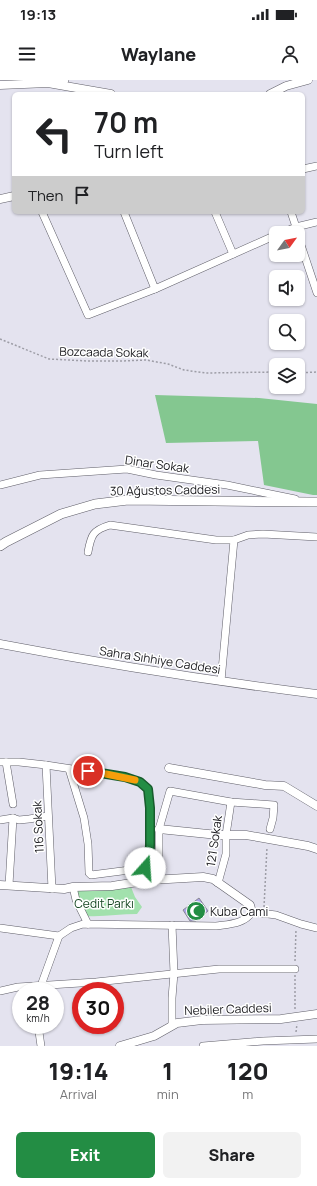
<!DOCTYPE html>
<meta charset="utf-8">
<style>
body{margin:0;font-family:Manrope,sans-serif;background:#f2f2f2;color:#202124;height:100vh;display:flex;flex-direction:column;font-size:15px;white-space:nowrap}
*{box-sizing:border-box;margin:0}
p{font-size:13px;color:#757577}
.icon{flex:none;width:22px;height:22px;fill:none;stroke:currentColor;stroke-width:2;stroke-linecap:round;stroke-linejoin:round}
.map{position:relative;height:966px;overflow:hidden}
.side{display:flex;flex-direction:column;background:#fff;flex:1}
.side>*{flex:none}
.hud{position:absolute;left:12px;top:12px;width:293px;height:122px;border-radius:6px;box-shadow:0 1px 3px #0004;background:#fff;color:#202124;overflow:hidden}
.needle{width:26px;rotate:57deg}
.buttons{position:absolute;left:269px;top:146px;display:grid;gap:8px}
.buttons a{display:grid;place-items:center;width:36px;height:36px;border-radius:6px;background:#fff;box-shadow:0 1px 3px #0004;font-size:20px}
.speed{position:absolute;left:12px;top:902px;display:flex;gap:8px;font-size:20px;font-weight:700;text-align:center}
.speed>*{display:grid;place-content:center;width:52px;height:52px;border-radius:50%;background:#fff;box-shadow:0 1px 3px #0004;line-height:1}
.speed small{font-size:10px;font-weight:400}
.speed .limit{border:6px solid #d22;background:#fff;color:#111}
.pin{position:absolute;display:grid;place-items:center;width:34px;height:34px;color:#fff;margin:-17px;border:2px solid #fff;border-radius:50%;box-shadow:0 1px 4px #0007}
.me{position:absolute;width:44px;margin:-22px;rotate:19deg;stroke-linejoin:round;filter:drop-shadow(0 0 3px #0008)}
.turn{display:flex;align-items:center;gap:14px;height:84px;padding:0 16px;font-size:18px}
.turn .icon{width:52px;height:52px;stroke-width:2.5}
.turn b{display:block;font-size:28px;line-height:34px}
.then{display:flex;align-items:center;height:38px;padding:0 16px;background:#0003;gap:8px;font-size:15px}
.eta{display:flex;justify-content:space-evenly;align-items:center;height:68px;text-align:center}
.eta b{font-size:24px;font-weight:800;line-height:28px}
.button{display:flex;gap:8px;margin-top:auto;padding:8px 16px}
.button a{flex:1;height:46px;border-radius:6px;background:#238d44;color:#fff;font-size:16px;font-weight:800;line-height:46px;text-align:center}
.button a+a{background:#f2f2f2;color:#202124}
.status{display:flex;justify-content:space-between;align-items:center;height:28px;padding:0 20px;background:#fff;direction:ltr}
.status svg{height:11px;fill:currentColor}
header{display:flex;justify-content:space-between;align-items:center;height:52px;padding:0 16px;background:#fff;font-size:18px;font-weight:800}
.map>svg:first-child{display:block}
</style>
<div class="status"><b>19:13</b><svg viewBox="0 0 49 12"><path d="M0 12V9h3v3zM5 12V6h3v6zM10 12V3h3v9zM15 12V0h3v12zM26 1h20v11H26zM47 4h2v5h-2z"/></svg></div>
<header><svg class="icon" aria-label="menu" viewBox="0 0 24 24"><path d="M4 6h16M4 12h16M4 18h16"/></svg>Waylane<svg class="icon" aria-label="person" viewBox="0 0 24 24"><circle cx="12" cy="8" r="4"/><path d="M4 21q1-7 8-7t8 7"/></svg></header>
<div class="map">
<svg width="317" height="966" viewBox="0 0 317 966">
<rect width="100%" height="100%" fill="#e4e3ef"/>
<!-- green -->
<path fill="#a2e1ad" d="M131 807 135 817 142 827 137 834C120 834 104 837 86 836L76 811Z"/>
<!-- forest -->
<polygon fill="#84c790" points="155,315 259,318 317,324 317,415 313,415 264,405 258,361 166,363"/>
<!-- building -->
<polygon fill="#aba1ea" stroke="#898892" points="199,818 208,831 196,841 190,841 183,830"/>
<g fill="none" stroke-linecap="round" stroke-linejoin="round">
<!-- minor casing -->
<g stroke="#5f5e68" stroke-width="8">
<g id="minor">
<polyline points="50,2 65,0"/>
<polyline points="303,89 317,86"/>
<polyline points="42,132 88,235 155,209"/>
<polyline points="124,132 155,209 276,155"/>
<polyline points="215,132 233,174"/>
<polyline points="297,151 296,147 317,142"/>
<polyline points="282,153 296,147 291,132"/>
<polyline points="298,156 317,213"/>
<polyline points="0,405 40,395 127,389 156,395 227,405 295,419"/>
<path d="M88 472C91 455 93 450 110 445L216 460H234"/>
<polyline points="221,601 234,460 248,455 263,454 317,457"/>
<polyline points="0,682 19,682 46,685 125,697 140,702 148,709 150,728 151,765 148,790"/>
<polyline points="6,682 13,724"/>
<polyline points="46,685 52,809"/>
<polyline points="69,689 84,738 88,764 89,793 91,795 145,788 148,790 151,800"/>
<polyline points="0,740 13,738 19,740 29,739 48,736"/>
<polyline points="159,800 159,749 170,711 231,722 274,725 273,738 270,749"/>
<polyline points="218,803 226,774 226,755 231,722"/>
<polyline points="9,805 13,738"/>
<polyline points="73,807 76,820 88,844"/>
<polyline points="172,845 174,893 172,918 172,945"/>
<polyline points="0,848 59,856"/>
<polyline points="0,911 18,907 96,902 219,889 295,889"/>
<path d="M39 911 59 856 71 848 83 844 216 846C230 844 244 844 252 832L276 835 301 844 317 848"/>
<polyline points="38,945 41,966"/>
<polyline points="203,966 263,961 317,959"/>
</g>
</g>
<!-- tertiary casing -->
<g stroke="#5f5e68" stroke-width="9">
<g id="tertiary">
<polyline points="0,5 48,3 111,14"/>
<polyline points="270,14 286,6 308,0"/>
<polyline points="0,119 14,116"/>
<path d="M0 564C105 584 211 601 317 614"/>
<polyline points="169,688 265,705 284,706 317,726"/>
<polyline points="159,749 218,755 246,755 308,766 317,769"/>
<polyline points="0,805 64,809 73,807 112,806 151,800 203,797 213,799 223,806 250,825 252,832"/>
<polyline points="120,966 154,956 177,943 202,940 281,939 317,934"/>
</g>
</g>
<!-- secondary casing -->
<g stroke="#5f5e68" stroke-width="10">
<polyline id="secondary" points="0,466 6,462 61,434 95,424 128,420 309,422 317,422"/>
</g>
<!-- path -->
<g stroke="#9d9da6" stroke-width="1.5" stroke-dasharray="2 2" stroke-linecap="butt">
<polyline points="0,259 49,279 88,281 122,281 146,280 168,284 184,290 206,293 276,292"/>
<polyline points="298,293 317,292"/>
<polyline points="264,827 267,767"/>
<polyline points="295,881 296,849"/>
<polyline points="295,929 295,895"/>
<polyline points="296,952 297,944"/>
</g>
<!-- minor -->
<use href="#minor" stroke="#fff" stroke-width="7"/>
<!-- tertiary -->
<use href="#tertiary" stroke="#fff" stroke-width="8"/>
<!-- secondary -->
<use href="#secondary" stroke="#fff" stroke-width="9"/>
</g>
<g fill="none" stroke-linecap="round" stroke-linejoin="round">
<!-- route casing -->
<g stroke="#175c2c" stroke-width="10">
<polyline id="route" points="88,691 125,697 140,702 148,709 150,728 150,765 148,790 145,788"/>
</g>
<!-- route -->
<use href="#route" stroke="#238d44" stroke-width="7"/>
<!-- slow -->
<polyline stroke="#f59e0b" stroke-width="7" points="106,694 135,700"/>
</g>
<!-- icons -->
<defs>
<g id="mosque-disc" transform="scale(1)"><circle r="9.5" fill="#238d44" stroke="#fff"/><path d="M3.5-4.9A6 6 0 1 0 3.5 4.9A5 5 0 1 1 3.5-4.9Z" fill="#fff"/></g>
</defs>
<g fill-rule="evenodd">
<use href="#mosque-disc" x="196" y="831"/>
</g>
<g text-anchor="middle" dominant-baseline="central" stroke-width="3" stroke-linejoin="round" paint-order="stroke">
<!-- street labels -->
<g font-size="12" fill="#1a1a1e" stroke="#fff">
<text transform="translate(104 272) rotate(1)">Bozcaada Sokak</text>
<text transform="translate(157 384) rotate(8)">Dinar Sokak</text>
<text transform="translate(165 410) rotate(-1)">30 Ağustos Caddesi</text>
<text transform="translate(160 580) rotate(9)">Sahra Sıhhiye Caddesi</text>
<text transform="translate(38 747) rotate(-93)">116 Sokak</text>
<text transform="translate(214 761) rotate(-82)">121 Sokak</text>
<text transform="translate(228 929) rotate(-2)">Nebiler Caddesi</text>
</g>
<!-- park labels -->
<g font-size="12" fill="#164723" stroke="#fff">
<text x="104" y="823">Cedit Parkı</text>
</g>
<!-- poi labels -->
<g font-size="12" fill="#1a1a1e" stroke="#fff" text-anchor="start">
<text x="210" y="831">Kuba Cami</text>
</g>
</g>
</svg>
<div class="buttons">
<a><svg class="needle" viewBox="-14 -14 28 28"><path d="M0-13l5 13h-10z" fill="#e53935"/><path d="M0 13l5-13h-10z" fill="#757577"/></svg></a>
<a><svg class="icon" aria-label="sound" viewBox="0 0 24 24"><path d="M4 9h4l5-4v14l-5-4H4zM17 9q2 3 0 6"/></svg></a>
<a><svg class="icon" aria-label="search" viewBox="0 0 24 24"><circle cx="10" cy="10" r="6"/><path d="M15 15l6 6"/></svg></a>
<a><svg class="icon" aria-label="layers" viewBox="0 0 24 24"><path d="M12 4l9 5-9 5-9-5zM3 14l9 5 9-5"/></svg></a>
</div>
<div class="speed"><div>28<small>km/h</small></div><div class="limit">30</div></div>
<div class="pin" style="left:88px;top:691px;background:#d93025"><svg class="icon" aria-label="arrive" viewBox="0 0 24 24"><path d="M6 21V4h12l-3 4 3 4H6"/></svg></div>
<svg class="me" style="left:145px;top:788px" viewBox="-20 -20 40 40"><circle r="19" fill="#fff"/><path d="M0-13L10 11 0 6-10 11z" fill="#238d44"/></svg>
<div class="hud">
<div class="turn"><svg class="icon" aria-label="left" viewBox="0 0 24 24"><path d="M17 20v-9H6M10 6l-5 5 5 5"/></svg><div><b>70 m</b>Turn left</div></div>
<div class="then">Then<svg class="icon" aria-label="arrive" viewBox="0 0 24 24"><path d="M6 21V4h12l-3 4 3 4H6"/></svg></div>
</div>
</div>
<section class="side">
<div class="eta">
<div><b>19:14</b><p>Arrival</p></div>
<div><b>1</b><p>min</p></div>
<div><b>120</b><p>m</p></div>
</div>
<div class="button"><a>Exit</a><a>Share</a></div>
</section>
